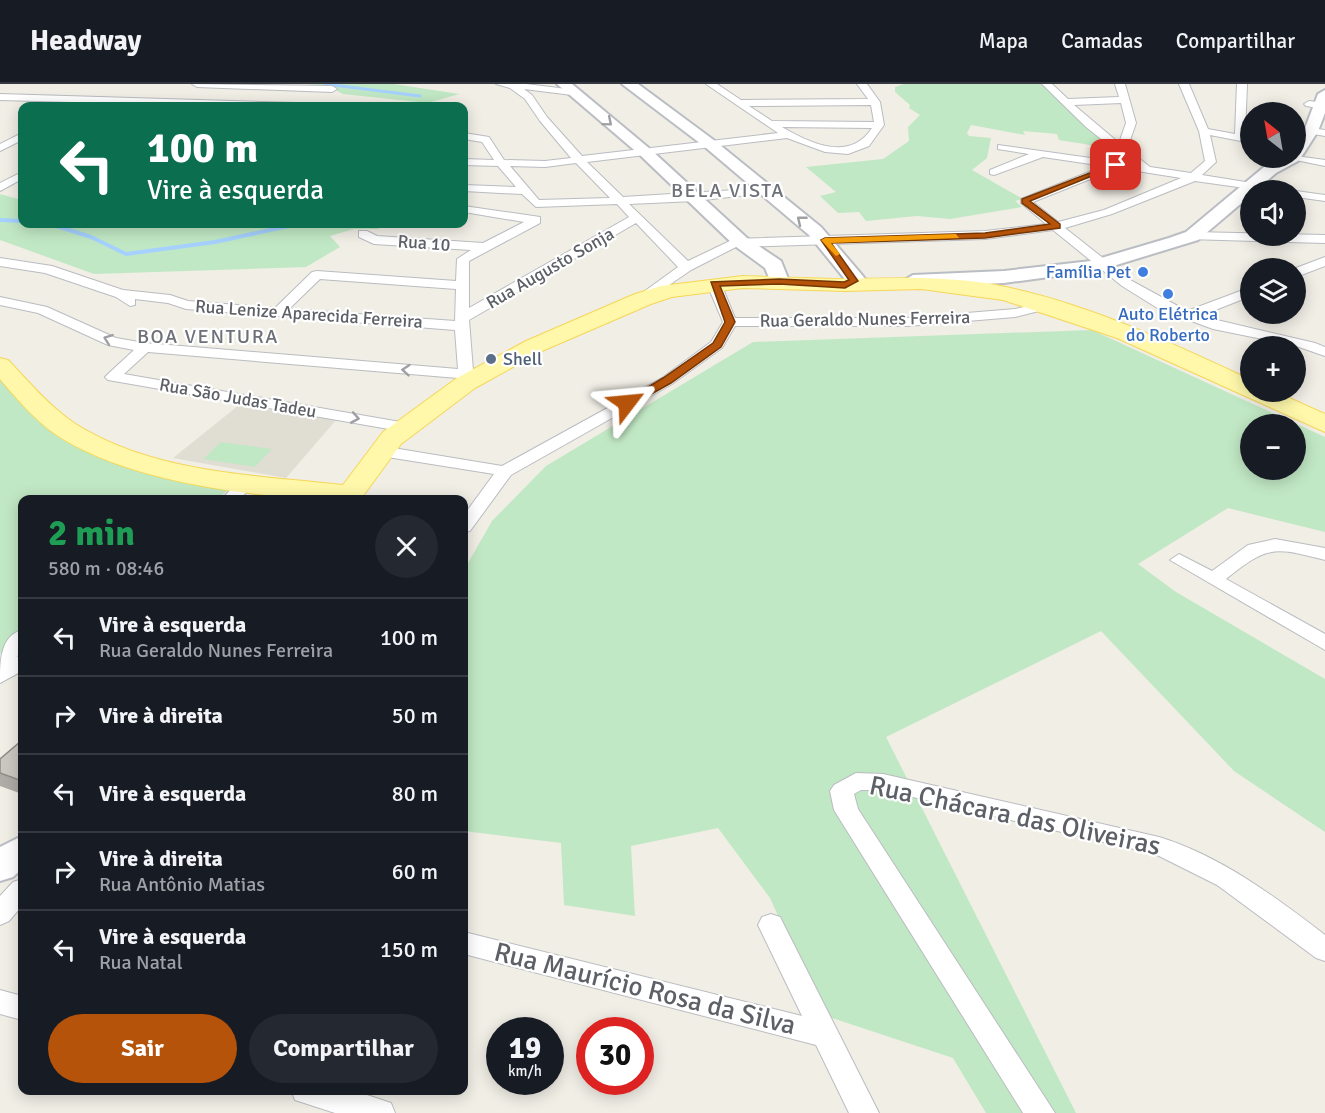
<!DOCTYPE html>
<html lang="pt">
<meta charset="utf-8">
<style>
body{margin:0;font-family:Signika,sans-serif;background:#242831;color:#f1f3f6;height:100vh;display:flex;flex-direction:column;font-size:22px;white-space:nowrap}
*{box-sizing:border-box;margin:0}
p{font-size:20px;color:#9ea1a6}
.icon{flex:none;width:33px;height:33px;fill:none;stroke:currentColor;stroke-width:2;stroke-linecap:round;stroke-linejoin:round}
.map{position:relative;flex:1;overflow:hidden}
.details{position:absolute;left:18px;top:411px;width:450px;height:600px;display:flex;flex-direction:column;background:#171b24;border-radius:12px;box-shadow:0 3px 15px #0003}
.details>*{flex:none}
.hud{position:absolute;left:18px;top:18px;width:450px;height:126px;border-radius:12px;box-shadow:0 3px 15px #0003;background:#0b6e4f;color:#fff;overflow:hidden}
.needle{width:39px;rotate:329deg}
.fabs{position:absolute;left:1240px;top:18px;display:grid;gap:12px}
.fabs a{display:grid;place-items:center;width:66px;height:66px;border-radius:50%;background:#171b24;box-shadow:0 3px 15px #0003;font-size:30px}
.speed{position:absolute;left:486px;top:933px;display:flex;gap:12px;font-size:30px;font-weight:700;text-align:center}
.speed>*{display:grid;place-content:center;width:78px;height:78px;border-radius:50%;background:#171b24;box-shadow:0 3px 15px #0003;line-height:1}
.speed small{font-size:15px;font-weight:400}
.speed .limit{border:9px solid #d22;background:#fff;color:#111}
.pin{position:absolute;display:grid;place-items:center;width:51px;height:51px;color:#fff;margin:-26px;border-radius:12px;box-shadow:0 3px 9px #0006}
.me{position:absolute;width:66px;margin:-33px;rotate:61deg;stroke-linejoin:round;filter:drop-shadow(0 0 4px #0008)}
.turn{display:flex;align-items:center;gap:21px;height:126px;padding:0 30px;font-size:27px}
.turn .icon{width:78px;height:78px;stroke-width:2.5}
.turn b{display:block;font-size:42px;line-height:51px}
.round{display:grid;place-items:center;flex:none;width:63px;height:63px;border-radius:32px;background:#242831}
.head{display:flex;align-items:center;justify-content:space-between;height:102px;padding:0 30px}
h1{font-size:36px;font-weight:700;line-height:45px;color:#1e9e55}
.action{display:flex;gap:12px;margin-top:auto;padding:12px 30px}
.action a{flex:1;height:69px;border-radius:36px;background:#b45309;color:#fff;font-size:24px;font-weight:700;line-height:69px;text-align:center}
.action a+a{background:#242831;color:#f1f3f6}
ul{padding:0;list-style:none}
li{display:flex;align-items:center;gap:18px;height:78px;padding:0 30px;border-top:2px solid #363941}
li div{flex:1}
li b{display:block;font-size:22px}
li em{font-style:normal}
header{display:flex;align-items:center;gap:36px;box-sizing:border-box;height:84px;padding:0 30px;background:#171b24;border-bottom:2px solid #363941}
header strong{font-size:28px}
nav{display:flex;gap:33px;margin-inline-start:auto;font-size:21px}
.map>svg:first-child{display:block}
</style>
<header>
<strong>Headway</strong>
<nav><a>Mapa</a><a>Camadas</a><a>Compartilhar</a></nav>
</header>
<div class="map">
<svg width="1325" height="1029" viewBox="0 0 1325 1029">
<rect width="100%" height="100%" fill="#f0eee5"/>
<!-- education -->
<polygon fill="#e0ddd3" points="239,321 336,336 286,394 173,374"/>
<!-- green -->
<g fill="#c1e8c4" fill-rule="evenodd">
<polygon points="304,0 394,0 459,10 428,19 343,10 328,2"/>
<polygon points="904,0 1042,0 1115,65 1059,56 1057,50 1023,47 1025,51 971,41 967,49 969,52 991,54 987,74 972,86 1023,115 1015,117 1022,123 950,135 917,132 866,137 859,128 838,129 820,112 836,108 806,83 883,75 909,57 908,43 920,31 909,24 910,21 895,8 895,3"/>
<polygon points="0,110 22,116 22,140 389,140 378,145 354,145 330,152 340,163 306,183 94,190 0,156"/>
<path d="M1092 246 1325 353V448L1228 424 1138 480 1176 508 1325 595V748L1234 687 1101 547 886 653 1076 1029H986L953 974 823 931 770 814 718 744 631 762 635 832 564 821 561 759 464 747V486L492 437 546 382 753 258ZM1251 340H1296V386H1251Z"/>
<polygon points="0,296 59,350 100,374 232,401 219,415 22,416 22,545 0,570"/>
<polygon points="221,358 272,365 255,383 203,375"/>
</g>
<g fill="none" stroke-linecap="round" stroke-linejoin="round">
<!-- stream-far1 -->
<polyline stroke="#a6d1ff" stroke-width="3" points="325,0 420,12"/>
<!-- stream -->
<g stroke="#a6d1ff" stroke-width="4">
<polyline points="0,136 22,137"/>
<polyline points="50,140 91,153 126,170 215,158 298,140"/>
</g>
<!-- street casing -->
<g stroke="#babcc1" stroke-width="2">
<g id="street">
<polygon points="192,0 332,2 337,5 332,8 197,3"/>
<path d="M496 0H526L575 6 577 8 572 11 524 5 532 11 547 33 582 72 778 49 706 0H717L741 16 868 15 857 0H867L880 18 884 41 869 62 848 70 825 68 787 54 587 78 623 113 768 104 770 106 764 109 695 117 629 120 688 177 734 155 985 147 1046 140 1021 119V115L1104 82 1043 73 994 91 990 90V86L1029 70 998 65V61L1133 80 1086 43 1042 0H1052L1068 15 1119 13 1115 0H1125L1136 39 1127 65 1150 83 1191 89 1205 77 1199 47 1179 0H1189L1208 45 1235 50 1237 0H1247L1245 52 1251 53V59L1210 51 1216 78 1202 91 1277 103 1282 106H1259L1195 97 1112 130 1065 144 1132 197 1187 227 1251 203V212L1200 232 1315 259 1325 263V272L1296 262 1213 245 1159 225 1122 202 1053 146 985 155 736 163 691 186 643 219 636 215 638 212 678 183 636 139 469 236 474 299 471 302H461L458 294 148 268 124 290 412 340 414 343 412 346 406 348 108 296 105 293 108 290 134 266 108 261 38 229 0 221V213L47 223 116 254 145 259 458 285 455 246 186 225 168 219 135 215V221L130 222 116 213 45 189 0 182V174L52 182 123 206 170 211 188 217 275 224 312 188 317 187 456 197 457 175 471 166 374 160 359 153V147H367L377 152 483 159 524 138 464 128V122L540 133V139L469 177V224L629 133 617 120 536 123 522 110 464 107V101L516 103 498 82 464 81V75L494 76 482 58 464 55V49L489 53 504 76 545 77 571 74 540 37 525 15 510 4ZM1121 19 1126 39 1119 59 1074 21ZM871 21 874 38 772 37 749 22ZM782 43 872 44C850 78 811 60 782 43ZM576 79 610 114 539 116 510 82 545 83ZM1118 84 1181 94 1104 126 1058 138 1033 118ZM320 195 456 205 455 237 289 225Z"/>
<polygon points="0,10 295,19 300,22 217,22 0,16"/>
<polygon points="1309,17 1325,19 1325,25 1306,22 1304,20"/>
<polygon points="1311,44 1325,46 1325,52 1307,49 1306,47"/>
<polygon points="22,49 22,56 0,67 0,60"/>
<polygon points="1296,72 1325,76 1325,82 1286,74"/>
<polygon points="22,88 22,95 0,107 0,99"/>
<polygon points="1296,107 1325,111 1325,117 1296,113"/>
<polygon points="1192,148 1325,151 1325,159 1188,155 1186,152"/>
<polygon points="1325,173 1325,182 1296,193 1296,184"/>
<polygon points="714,196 721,200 735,234 907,234 1015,225 1028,222 1030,214 1035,213 1042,217 1039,227 1015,233 907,242 735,242 722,264 672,300 511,391 470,447 464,448 464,431 494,390 381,372 373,367 381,362 502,382 662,294 711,258 723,238 707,200"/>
<polygon points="247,393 256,398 239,416 221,416 241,394"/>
<path d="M1275 455 1325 464V476C1274 463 1268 461 1226 495L1325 550V566L1170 476 1179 470 1212 487 1248 461Z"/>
<path d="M22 546V564L17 573 22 571V587L0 599C0 578 0 552 22 546Z"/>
<path d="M856 689 883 690 1159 753C1221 772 1274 812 1325 851V877L1316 874 1217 801 1155 770 883 706H861L854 710 858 725 1055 1029H1023L834 726 830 707 834 701Z"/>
<polygon points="22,795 22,822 9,837 0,841 0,812 13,798"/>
<polygon points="771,830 780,833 879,1029 849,1029 816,961 464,870 464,848 802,932 758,841 762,833"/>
<polygon points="0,906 22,912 22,936 0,930"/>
<polygon points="291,1006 352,1006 391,1019 395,1029 335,1029 295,1016"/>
</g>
</g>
<!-- secondary casing -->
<g stroke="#babdc3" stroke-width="4">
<g id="secondary">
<polygon points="557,0 572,0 650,65 747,154 781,177 789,197 786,201 772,201 765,184 735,162 640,71"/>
<polygon points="622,0 638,0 715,57 821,143 862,191 865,195 862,199 848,199 809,151 705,63"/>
<polygon points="1325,6 1325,29 1318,47 1304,69 1298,77 1276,89 1256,106 1251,106 1251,111 1198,156 1100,186 1004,199 913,203 903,197 913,191 1004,187 1091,177 1169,154 1186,148 1264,83 1281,74 1296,74 1296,58 1304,47 1318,10"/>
<polygon points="22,752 22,785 13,793 0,797 0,763"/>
</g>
</g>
<!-- primary casing -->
<g stroke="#f6d657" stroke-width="2">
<path id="primary" d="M743 192C778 193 813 195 847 195 897 194 948 192 996 201 1084 218 1170 258 1251 296V308H1276L1325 330V348L1117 254 1003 216 921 205 845 207 743 204 672 213 651 220 542 267 475 304 401 360 360 416C270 416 131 401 55 350 34 335 17 315 0 295V274L8 276C29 298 49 322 74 339 152 389 253 391 343 401L383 348 457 294 526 257 635 210 661 202Z"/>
</g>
<!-- street -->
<use href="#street" fill="#fff" fill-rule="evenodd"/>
<!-- secondary -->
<use href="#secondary" fill="#fff" fill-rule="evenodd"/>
<!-- primary -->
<use href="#primary" fill="#fff8ab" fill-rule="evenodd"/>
</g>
<!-- wall -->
<polygon fill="#afaca7" points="22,659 22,710 0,702 0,675"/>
<!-- building -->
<polygon fill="#cbc8c2" stroke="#8e8c88" stroke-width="1.5" points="20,658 22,659 22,697 0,689 0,675"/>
<!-- one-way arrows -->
<defs><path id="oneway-chevron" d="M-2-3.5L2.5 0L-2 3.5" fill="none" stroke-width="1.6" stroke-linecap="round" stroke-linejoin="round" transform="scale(1.5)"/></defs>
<g stroke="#9ea0a3">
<use href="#oneway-chevron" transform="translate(608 38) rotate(40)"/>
<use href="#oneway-chevron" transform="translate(801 136) rotate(-141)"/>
<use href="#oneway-chevron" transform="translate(108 255) rotate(-160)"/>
<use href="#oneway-chevron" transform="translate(406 286) rotate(-175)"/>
<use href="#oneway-chevron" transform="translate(355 334) rotate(10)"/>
</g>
<!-- route -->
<polygon fill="#b45309" stroke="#753606" stroke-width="1.5" points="1113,80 1119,81 1030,117 1060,140 1060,144 985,154 831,159 858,197 845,204 779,200 720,202 735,238 721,263 671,299 630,322 621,319 663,294 713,259 725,238 711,198 779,195 844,198 849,196 821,156 825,154 985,149 1050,140 1022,119 1022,115"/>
<!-- slow -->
<polygon fill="#f59e0b" points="956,150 959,154 831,159 840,170 836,172 821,156 825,154"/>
<!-- markers -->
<g fill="#3f7fe0" stroke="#fff" stroke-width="2">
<circle cx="1143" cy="188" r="6"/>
<circle cx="1168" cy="210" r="6"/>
</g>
<circle fill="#5c6f8a" stroke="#fff" stroke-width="2" cx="491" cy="275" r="6"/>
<g text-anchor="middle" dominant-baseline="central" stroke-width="4.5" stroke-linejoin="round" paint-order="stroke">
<!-- far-street labels -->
<g font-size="18" fill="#5d6066" stroke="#fff">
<text transform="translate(424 159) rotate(4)">Rua 10</text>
<text transform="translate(550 184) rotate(-30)">Rua Augusto Sonja</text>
<text transform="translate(309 230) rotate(4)">Rua Lenize Aparecida Ferreira</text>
<text transform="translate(865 235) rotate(-1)">Rua Geraldo Nunes Ferreira</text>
<text transform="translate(238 314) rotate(10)">Rua São Judas Tadeu</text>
</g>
<!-- far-shop labels -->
<g font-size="18" fill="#366cbe" stroke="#fff" text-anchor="end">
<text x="1131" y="188">Família Pet</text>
<text x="1168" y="230" text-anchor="middle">Auto Elétrica<tspan x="1168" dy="21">do Roberto</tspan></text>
</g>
<!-- far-service labels -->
<g font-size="18" fill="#4e5e75" stroke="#fff" text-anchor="start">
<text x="503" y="275">Shell</text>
</g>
<!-- far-neighbourhood labels -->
<g font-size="20" letter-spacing="1.5" fill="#6e7278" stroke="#fff">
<text x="728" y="106">BELA VISTA</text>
<text x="208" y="252">BOA VENTURA</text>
</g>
<!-- near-street labels -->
<g font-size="27" fill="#5d6066" stroke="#fff">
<text transform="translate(1015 732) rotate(12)">Rua Chácara das Oliveiras</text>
<text transform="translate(645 905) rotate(14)">Rua Maurício Rosa da Silva</text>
</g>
</g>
</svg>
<div class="fabs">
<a><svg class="needle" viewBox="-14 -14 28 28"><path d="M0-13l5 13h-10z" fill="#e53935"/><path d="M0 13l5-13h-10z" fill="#9ea1a6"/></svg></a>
<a><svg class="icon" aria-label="sound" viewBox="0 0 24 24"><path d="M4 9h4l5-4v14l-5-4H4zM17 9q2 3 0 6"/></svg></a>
<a><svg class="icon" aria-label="layers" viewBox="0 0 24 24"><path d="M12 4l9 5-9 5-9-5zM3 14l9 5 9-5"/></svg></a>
<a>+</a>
<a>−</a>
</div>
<div class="speed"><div>19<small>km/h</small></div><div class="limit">30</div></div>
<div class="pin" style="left:1116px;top:81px;background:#d93025"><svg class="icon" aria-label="arrive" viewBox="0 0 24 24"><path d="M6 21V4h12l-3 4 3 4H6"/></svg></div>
<svg class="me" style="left:627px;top:319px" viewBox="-20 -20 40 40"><path d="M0-17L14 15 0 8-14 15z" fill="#b45309" stroke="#fff" stroke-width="4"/></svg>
<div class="hud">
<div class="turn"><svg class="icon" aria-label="left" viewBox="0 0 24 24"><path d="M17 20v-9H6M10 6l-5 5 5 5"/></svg><div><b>100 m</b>Vire à esquerda</div></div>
</div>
<section class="details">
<div class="head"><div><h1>2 min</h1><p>580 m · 08:46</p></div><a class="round"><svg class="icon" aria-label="close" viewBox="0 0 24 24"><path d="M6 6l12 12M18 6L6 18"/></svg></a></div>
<ul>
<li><svg class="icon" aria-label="left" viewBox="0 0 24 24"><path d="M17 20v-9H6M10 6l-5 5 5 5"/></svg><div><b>Vire à esquerda</b><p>Rua Geraldo Nunes Ferreira</p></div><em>100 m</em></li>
<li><svg class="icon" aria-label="right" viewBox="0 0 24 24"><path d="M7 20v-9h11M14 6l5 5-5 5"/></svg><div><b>Vire à direita</b></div><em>50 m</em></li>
<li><svg class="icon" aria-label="left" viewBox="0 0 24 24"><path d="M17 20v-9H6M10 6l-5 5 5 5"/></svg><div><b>Vire à esquerda</b></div><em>80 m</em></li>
<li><svg class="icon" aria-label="right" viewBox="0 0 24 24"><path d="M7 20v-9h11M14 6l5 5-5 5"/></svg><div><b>Vire à direita</b><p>Rua Antônio Matias</p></div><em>60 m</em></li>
<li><svg class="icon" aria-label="left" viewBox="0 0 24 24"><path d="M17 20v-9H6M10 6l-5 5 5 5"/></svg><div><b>Vire à esquerda</b><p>Rua Natal</p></div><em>150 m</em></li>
</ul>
<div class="action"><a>Sair</a><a>Compartilhar</a></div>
</section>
</div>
